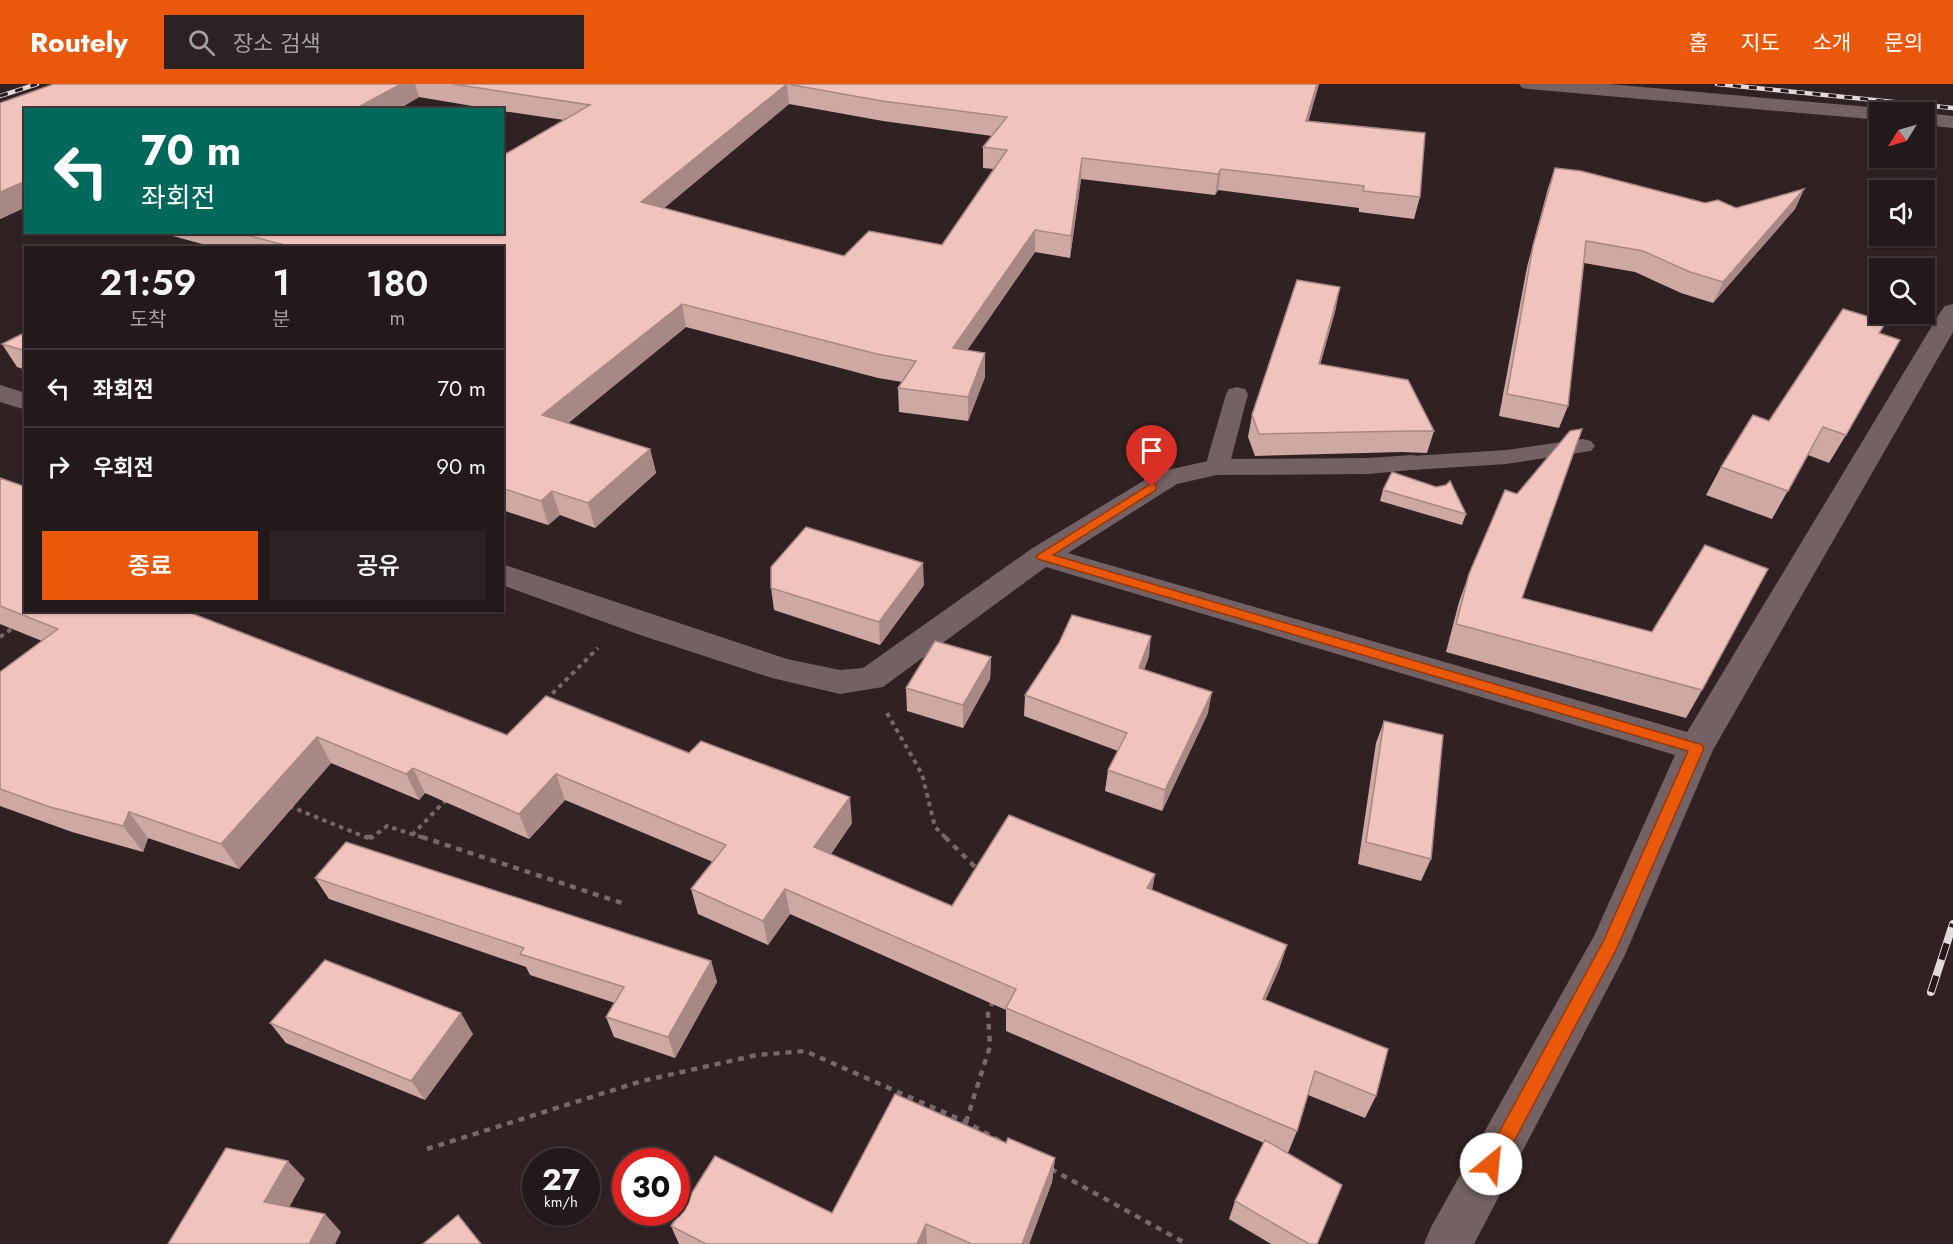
<!DOCTYPE html>
<html lang="ko">
<meta charset="utf-8">
<style>
body{margin:0;font-family:Jost,"Noto Sans KR",sans-serif;background:#2c2223;color:#f1f3f6;height:100vh;display:flex;flex-direction:column;font-size:22px;white-space:nowrap}
*{box-sizing:border-box;margin:0}
p{font-size:20px;color:#a3a0a2}
.icon{flex:none;width:33px;height:33px;fill:none;stroke:currentColor;stroke-width:2;stroke-linecap:round;stroke-linejoin:round}
.map{position:relative;flex:1;overflow:hidden}
.panel{position:absolute;left:24px;top:162px;width:480px;height:366px;display:flex;flex-direction:column;background:#24191a;border-radius:0px;box-shadow:0 2px 4px #0004,0 0 0 2px #413839}
.panel>*{flex:none}
.guide{position:absolute;left:24px;top:24px;width:480px;height:126px;border-radius:0px;box-shadow:0 2px 4px #0004,0 0 0 2px #413839;background:#00695c;color:#fff;overflow:hidden}
.needle{width:39px;rotate:233deg}
.buttons{position:absolute;left:1869px;top:18px;display:grid;gap:12px}
.buttons a{display:grid;place-items:center;width:66px;height:66px;border-radius:0px;background:#24191a;box-shadow:0 2px 4px #0004,0 0 0 2px #413839;font-size:30px}
.speed{position:absolute;left:522px;top:1064px;display:flex;gap:12px;font-size:30px;font-weight:700;text-align:center}
.speed>*{display:grid;place-content:center;width:78px;height:78px;border-radius:50%;background:#24191a;box-shadow:0 2px 4px #0004,0 0 0 2px #413839;line-height:1}
.speed small{font-size:15px;font-weight:400}
.speed .limit{border:9px solid #d22;background:#fff;color:#111}
.pin{position:absolute;display:grid;place-items:center;width:51px;height:51px;color:#fff;margin:-62px -26px;border-radius:50% 50% 50% 0;rotate:-45deg;box-shadow:0 0 6px #0007}
.pin .icon{rotate:45deg}
.me{position:absolute;width:66px;margin:-33px;rotate:28deg;stroke-linejoin:round;filter:drop-shadow(0 0 4px #0008)}
.turn{display:flex;align-items:center;gap:21px;height:126px;padding:0 18px;font-size:27px}
.turn .icon{width:78px;height:78px;stroke-width:2.5}
.turn b{display:block;font-size:42px;line-height:51px}
.eta{display:flex;justify-content:space-evenly;align-items:center;height:102px;text-align:center}
.eta b{font-size:36px;font-weight:600;line-height:42px}
.button{display:flex;gap:12px;margin-top:auto;padding:12px 18px}
.button a{flex:1;height:69px;border-radius:0px;background:#ea580c;color:#fff;font-size:24px;font-weight:600;line-height:69px;text-align:center}
.button a+a{background:#2c2223;color:#f1f3f6}
ul{padding:0;list-style:none}
li{display:flex;align-items:center;gap:18px;height:78px;padding:0 18px;border-top:2px solid #413839}
li div{flex:1}
li b{display:block;font-size:22px}
li em{font-style:normal}
header{display:flex;align-items:center;gap:36px;box-sizing:border-box;height:84px;padding:0 30px;background:#ea580c;color:#fff}
header strong{font-size:28px}
nav{display:flex;gap:33px;margin-inline-start:auto;font-size:21px}
.search{width:420px;height:54px;background:#2c2223;display:flex;align-items:center;gap:15px;box-sizing:border-box;padding:0 21px;border-radius:0px;color:#a3a0a2;font-size:22px}
.map>svg:first-child{display:block}
</style>
<header>
<strong>Routely</strong>
<div class="search"><svg class="icon" aria-label="search" viewBox="0 0 24 24"><circle cx="10" cy="10" r="6"/><path d="M15 15l6 6"/></svg>장소 검색</div>
<nav><a>홈</a><a>지도</a><a>소개</a><a>문의</a></nav>
</header>
<div class="map">
<svg width="1953" height="1160" viewBox="0 0 1953 1160">
<rect width="100%" height="100%" fill="#302123"/>
<g fill="none" stroke-linecap="round" stroke-linejoin="round">
<!-- path-far1 -->
<g stroke="#77696b" stroke-width="4" stroke-dasharray="4.5 4.5" stroke-linecap="butt">
<polyline points="0,553 14,543"/>
<polyline points="546,616 598,564"/>
<polyline points="887,629 922,690 935,743 947,755"/>
<polyline points="289,722 370,755"/>
<polyline points="412,751 447,715"/>
<polyline points="370,755 387,742 427,755"/>
</g>
<!-- path -->
<g stroke="#77696b" stroke-width="4.5" stroke-dasharray="6 6" stroke-linecap="butt">
<polyline points="366,753 372,753"/>
<polyline points="422,753 625,820"/>
<polyline points="945,753 979,787"/>
<polyline points="966,1038 990,962 988,930 993,917"/>
<polyline points="427,1065 642,997 757,971 805,967 966,1038 1002,1058"/>
<polyline points="1051,1085 1187,1160"/>
</g>
<!-- lane -->
<g fill="#736163" fill-rule="evenodd">
<polygon points="1237,303 1245,305 1248,310 1229,383 1225,388 1217,390 1209,388 1205,383 1226,310 1229,305"/>
<polygon points="1583,355 1591,357 1595,362 1591,367 1506,380 1412,386 1404,384 1400,379 1404,374 1412,372 1506,366"/>
</g>
<!-- street -->
<g fill="#736163" fill-rule="evenodd">
<polygon points="1519,0 1609,0 1880,24 1888,28 1880,28 1880,36 1528,5 1522,4"/>
<polygon points="1924,29 1953,32 1953,44 1924,41"/>
<polygon points="1953,220 1953,248 1713,666 1624,873 1474,1160 1424,1160 1431,1143 1594,852 1675,671 1046,483 883,603 840,610 772,594 643,552 502,501 502,480 787,575 840,586 863,584 1031,465 1158,388 1217,375 1368,374 1412,371 1422,373 1426,379 1422,385 1368,390 1217,391 1177,400 1068,469 1687,648 1941,227 1945,222"/>
<polygon points="0,301 26,309 26,326 0,318"/>
</g>
<!-- rail-far1 casing -->
<g stroke="#e4d9da" stroke-width="4.5">
<g id="rail-far1">
<polyline points="1717,0 1953,24"/>
<polyline points="0,12 37,0"/>
</g>
</g>
<!-- rail casing -->
<g stroke="#e4d9da" stroke-width="8">
<polyline id="rail" points="1931,908 1953,840"/>
</g>
<!-- rail-far1 -->
<use href="#rail-far1" stroke="#26171a" stroke-width="3" stroke-dasharray="8" stroke-linecap="butt"/>
<!-- rail -->
<use href="#rail" stroke="#26171a" stroke-width="6" stroke-dasharray="17" stroke-linecap="butt"/>
</g>
<!-- wall -->
<g fill="#cea8a2" fill-rule="evenodd">
<path d="M54 0H1319L1308 37 1425 49 1420 113 1414 135 1359 128V124L1218 106 1215 111 1081 95 1070 174 1035 168 967 266 985 269V293L968 337 899 328 898 304 902 298 878 294 686 243 568 339 650 365 656 389 595 444 560 431 548 441 502 426V164H217L158 148H502V72L564 36 502 27V26H496L419 13 397 26H26V123L0 135V19ZM789 20 883 37 992 52 983 63V84L994 85 942 161 869 147 844 172 664 124Z"/>
<polygon points="1555,84 1705,119 1736,124 1804,105 1795,125 1713,219 1681,209 1635,188 1584,179 1568,322 1559,344 1499,332 1527,183 1548,104"/>
<polygon points="1336,224 1320,281 1434,347 1427,369 1402,368 1255,372 1248,353 1252,331"/>
<polygon points="26,248 26,286 17,283 2,260"/>
<polygon points="1879,249 1846,351 1829,379 1808,371 1772,435 1706,411 1721,383 1769,337"/>
<polygon points="0,394 26,526 507,651 852,739 831,770 952,822 1155,790 1152,806 1287,861 1279,885 1265,917 1376,1012 1365,1034 1308,1011 1297,1047 1288,1069 1317,1160 1271,1160 1229,1135 1235,1117 1264,1059 1006,947 1006,926 790,830 768,861 698,830 691,805 713,778 565,716 529,755 425,709 419,716 331,679 239,785 148,754 143,768 72,748 0,722 0,588 42,557 0,540"/>
<polygon points="1383,406 1466,430 1462,441 1380,417"/>
<polygon points="1469,490 1522,514 1702,606 1686,634 1446,568 1459,518"/>
<polygon points="924,501 880,561 774,526 771,504"/>
<polygon points="1149,572 1144,586 1208,629 1162,727 1105,707 1108,686 1118,667 1024,632 1025,611"/>
<polygon points="991,573 990,595 963,644 907,627 906,604"/>
<polygon points="1384,637 1431,775 1421,797 1358,780 1376,659"/>
<polygon points="315,794 711,877 717,898 675,974 614,953 606,933 615,919 530,891 526,883 329,815"/>
<polygon points="270,939 473,950 425,1016 286,959"/>
<polygon points="1006,1059 1055,1074 1052,1098 1029,1160 679,1160 671,1142 832,1129"/>
</g>
<!-- shaded-wall -->
<g fill="#a88884">
<polygon points="401,0 415,0 419,13 397,26 353,26"/>
<polygon points="787,0 789,20 645,140 641,118"/>
<polygon points="1317,0 1319,0 1303,57 1306,37"/>
<polygon points="1082,74 1081,95 1070,174 1071,152"/>
<polygon points="1221,85 1218,106 1215,111 1218,90"/>
<polygon points="26,97 26,123 0,135 0,108"/>
<polygon points="1804,105 1795,125 1713,219 1723,198"/>
<polygon points="1035,146 1035,168 953,287 953,264"/>
<polygon points="1340,203 1336,224 1314,302 1319,280"/>
<polygon points="682,220 686,243 549,355 542,331"/>
<polygon points="985,269 985,293 968,337 968,313"/>
<polygon points="650,365 656,389 595,444 588,419"/>
<polygon points="552,407 560,431 548,441 541,417"/>
<polygon points="923,479 924,501 880,561 879,538"/>
<polygon points="1151,552 1149,572 1136,605 1139,584"/>
<polygon points="991,573 990,595 963,644 963,621"/>
<polygon points="1212,608 1208,629 1162,727 1165,706"/>
<polygon points="317,653 331,679 239,785 221,760"/>
<polygon points="413,684 425,709 419,716 406,690"/>
<polygon points="556,690 565,716 529,755 519,730"/>
<polygon points="850,713 852,739 818,788 814,763"/>
<polygon points="129,728 148,754 143,768 123,742"/>
<polygon points="1155,790 1150,815 1147,804"/>
<polygon points="785,805 790,830 768,861 763,837"/>
<polygon points="1287,861 1279,885 1255,939 1263,915"/>
<polygon points="711,877 717,898 675,974 668,953"/>
<polygon points="461,929 473,950 425,1016 411,997"/>
<polygon points="1055,1074 1052,1098 1029,1160 1022,1160"/>
<polygon points="288,1077 305,1095 282,1136 264,1118"/>
<polygon points="325,1130 341,1148 335,1160 309,1160"/>
<polygon points="926,1140 927,1160 917,1160"/>
</g>
<!-- building -->
<g fill="#f0c3bc" stroke="#a88884" stroke-width="1.5" fill-rule="evenodd">
<polygon points="54,0 401,0 353,26 26,26 26,97 0,108 0,19"/>
<path d="M453 0H1317L1306 37 1425 49 1420 113 1363 107 1364 102 1221 85 1218 90 1082 74 1071 152 1035 146 953 264 985 269 968 313 898 304 916 277 877 270 682 220 542 331 650 365 588 419 552 407 541 417 502 404V164H296L235 148H502V72L590 21ZM787 0 882 17 1007 33 983 63 1007 66 942 161 869 147 844 172 641 118Z"/>
<polygon points="1555,84 1581,87 1705,119 1718,116 1736,124 1804,105 1723,198 1690,188 1643,167 1586,157 1568,322 1507,310 1533,162"/>
<polygon points="1297,196 1340,203 1319,280 1408,296 1434,347 1409,347 1259,350 1252,331"/>
<polygon points="1843,225 1886,238 1879,249 1900,256 1846,351 1823,343 1788,407 1721,383 1753,331 1769,337"/>
<polygon points="26,248 26,267 2,260"/>
<polygon points="1582,345 1522,514 1652,548 1705,461 1768,485 1702,606 1456,540 1469,490 1505,406 1517,410 1570,347"/>
<polygon points="1392,388 1436,403 1446,401 1450,397 1466,430 1383,406"/>
<polygon points="0,394 26,403 26,526 183,526 507,651 546,612 689,669 701,657 850,713 814,763 952,822 1009,731 1155,790 1147,804 1287,861 1263,915 1388,965 1376,1012 1315,987 1297,1047 1006,924 1016,905 785,805 763,837 691,805 726,761 556,690 519,730 413,684 406,690 317,653 221,760 129,728 123,742 50,723 0,705 0,588 58,545 0,522"/>
<polygon points="806,443 923,479 879,538 771,504 771,483"/>
<polygon points="1072,531 1151,552 1139,584 1212,608 1165,706 1108,686 1127,649 1025,611 1059,559"/>
<polygon points="935,557 991,573 963,621 906,604"/>
<polygon points="1384,637 1443,651 1431,775 1366,758"/>
<polygon points="346,758 711,877 668,953 606,933 624,903 520,870 524,864 315,794"/>
<polygon points="325,876 461,929 411,997 270,939"/>
<polygon points="895,1010 1006,1059 1008,1054 1055,1074 1022,1160 972,1160 926,1140 917,1160 706,1160 671,1142 715,1072 832,1129"/>
<polygon points="1265,1056 1342,1101 1317,1160 1309,1160 1235,1117"/>
<polygon points="226,1064 288,1077 264,1118 325,1130 309,1160 168,1160"/>
<polygon points="458,1131 481,1160 423,1160"/>
</g>
<!-- route -->
<polygon fill="#ea580c" stroke="#983908" stroke-width="1.5" points="1152,399 1156,401 1156,406 1053,471 1696,659 1701,660 1704,664 1616,866 1498,1087 1491,1090 1485,1087 1482,1080 1485,1074 1603,858 1688,667 1038,475 1036,472"/>
</svg>
<div class="buttons">
<a><svg class="needle" viewBox="-14 -14 28 28"><path d="M0-13l5 13h-10z" fill="#e53935"/><path d="M0 13l5-13h-10z" fill="#a3a0a2"/></svg></a>
<a><svg class="icon" aria-label="sound" viewBox="0 0 24 24"><path d="M4 9h4l5-4v14l-5-4H4zM17 9q2 3 0 6"/></svg></a>
<a><svg class="icon" aria-label="search" viewBox="0 0 24 24"><circle cx="10" cy="10" r="6"/><path d="M15 15l6 6"/></svg></a>
</div>
<div class="speed"><div>27<small>km/h</small></div><div class="limit">30</div></div>
<div class="pin" style="left:1152px;top:403px;background:#d93025"><svg class="icon" aria-label="arrive" viewBox="0 0 24 24"><path d="M6 21V4h12l-3 4 3 4H6"/></svg></div>
<svg class="me" style="left:1491px;top:1080px" viewBox="-20 -20 40 40"><circle r="19" fill="#fff"/><path d="M0-13L10 11 0 6-10 11z" fill="#ea580c"/></svg>
<div class="guide">
<div class="turn"><svg class="icon" aria-label="left" viewBox="0 0 24 24"><path d="M17 20v-9H6M10 6l-5 5 5 5"/></svg><div><b>70 m</b>좌회전</div></div>
</div>
<section class="panel">
<div class="eta">
<div><b>21:59</b><p>도착</p></div>
<div><b>1</b><p>분</p></div>
<div><b>180</b><p>m</p></div>
</div>
<ul>
<li><svg class="icon" aria-label="left" viewBox="0 0 24 24"><path d="M17 20v-9H6M10 6l-5 5 5 5"/></svg><div><b>좌회전</b></div><em>70 m</em></li>
<li><svg class="icon" aria-label="right" viewBox="0 0 24 24"><path d="M7 20v-9h11M14 6l5 5-5 5"/></svg><div><b>우회전</b></div><em>90 m</em></li>
</ul>
<div class="button"><a>종료</a><a>공유</a></div>
</section>
</div>
